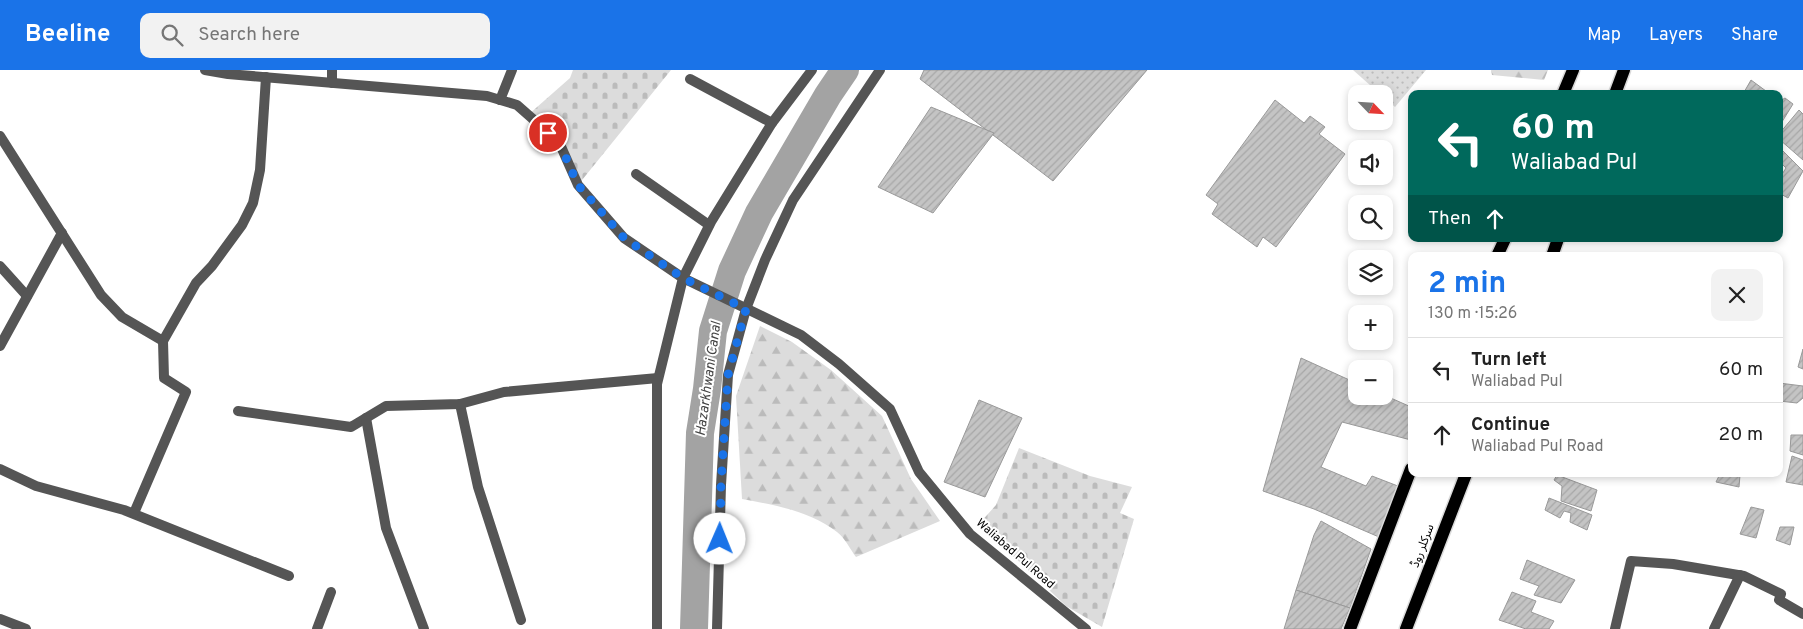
<!DOCTYPE html>
<meta charset="utf-8">
<style>
body{margin:0;font-family:Overpass,"Noto Sans Arabic",sans-serif;background:#f2f2f2;color:#222;height:100vh;display:flex;flex-direction:column;font-size:19px;white-space:nowrap}
*{box-sizing:border-box;margin:0}
p{font-size:16px;color:#767676}
.icon{flex:none;width:28px;height:28px;fill:none;stroke:currentColor;stroke-width:2;stroke-linecap:round;stroke-linejoin:round}
.map{position:relative;flex:1;overflow:hidden}
.side{position:absolute;left:1408px;top:182px;width:375px;height:225px;display:flex;flex-direction:column;background:#fff;border-radius:10px;box-shadow:0 2px 8px #0003}
.side>*{flex:none}
.banner{position:absolute;left:1408px;top:20px;width:375px;height:152px;border-radius:10px;box-shadow:0 2px 8px #0003;background:#00695c;color:#fff;overflow:hidden}
.needle{width:32px;rotate:115deg}
.buttons{position:absolute;left:1348px;top:15px;display:grid;gap:10px}
.buttons a{display:grid;place-items:center;width:45px;height:45px;border-radius:10px;background:#fff;box-shadow:0 2px 8px #0003;font-size:25px}
.pin{position:absolute;display:grid;place-items:center;width:42px;height:42px;color:#fff;margin:-21px;border:2px solid #fff;border-radius:50%;box-shadow:0 1px 5px #0007}
.me{position:absolute;width:55px;margin:-28px;rotate:1deg;stroke-linejoin:round;filter:drop-shadow(0 0 4px #0008)}
.turn{display:flex;align-items:center;gap:18px;height:105px;padding:0 20px;font-size:22px}
.turn .icon{width:65px;height:65px;stroke-width:2.5}
.turn b{display:block;font-size:35px;line-height:42px}
.then{display:flex;align-items:center;height:48px;padding:0 20px;background:#0003;gap:10px;font-size:19px}
.round{display:grid;place-items:center;flex:none;width:52px;height:52px;border-radius:10px;background:#f2f2f2}
.summary{display:flex;align-items:center;justify-content:space-between;height:85px;padding:0 20px}
h1{font-size:30px;font-weight:700;line-height:38px;color:#1a73e8}
ul{padding:0;list-style:none}
li{display:flex;align-items:center;gap:15px;height:65px;padding:0 20px;border-top:1px solid #e0e0e0}
li div{flex:1}
li b{display:block;font-size:19px}
li em{font-style:normal}
header{display:flex;align-items:center;gap:30px;box-sizing:border-box;height:70px;padding:0 25px;background:#1a73e8;color:#fff}
header strong{font-size:24px}
nav{display:flex;gap:28px;margin-inline-start:auto;font-size:18px}
.search{width:350px;height:45px;background:#f2f2f2;display:flex;align-items:center;gap:12px;box-sizing:border-box;padding:0 18px;border-radius:10px;color:#767676;font-size:19px}
.map>svg:first-child{display:block}
</style>
<header>
<strong>Beeline</strong>
<div class="search"><svg class="icon" aria-label="search" viewBox="0 0 24 24"><circle cx="10" cy="10" r="6"/><path d="M15 15l6 6"/></svg>Search here</div>
<nav><a>Map</a><a>Layers</a><a>Share</a></nav>
</header>
<div class="map">
<svg width="1803" height="559" viewBox="0 0 1803 559">
<defs>
<pattern id="forest-firs" width="22" height="20" patternUnits="userSpaceOnUse" patternTransform="scale(1.25)"><rect width="22" height="20" fill="#dcdcdc"/><path d="M5 1l3.5 6h-7zM16 11l3.5 6h-7z" fill="#bbb"/></pattern>
<pattern id="cemetery-stones" width="16" height="16" patternUnits="userSpaceOnUse" patternTransform="scale(1.25)"><rect width="16" height="16" fill="#dcdcdc"/><path d="M2 7V4a2 2 0 0 1 4 0v3zM10 15v-3a2 2 0 0 1 4 0v3z" fill="#bbb"/></pattern>
<pattern id="park-dots" width="8" height="8" patternUnits="userSpaceOnUse" patternTransform="scale(1.25)"><rect width="8" height="8" fill="#dcdcdc"/><path d="M2 2h.1M6 6h.1" fill="none" stroke="#bbb" stroke-width="1.8" stroke-linecap="round"/></pattern>
<pattern id="building-hatch" width="6" height="6" patternUnits="userSpaceOnUse" patternTransform="scale(1.25)"><rect width="6" height="6" fill="#c4c4c4"/><path d="M-1 1l2-2M0 6l6-6M5 7l2-2" fill="none" stroke="#a7a7a7"/></pattern>
</defs>
<rect width="100%" height="100%" fill="#fff"/>
<!-- forest -->
<g fill="url(#forest-firs)">
<polygon points="1491,0 1548,0 1544,10 1492,5"/>
<path d="M760 256 792 272 831 300 882 346 911 409 940 451 856 487C850 479 845 468 837 462 810 441 775 435 742 429L736 326Z"/>
</g>
<!-- cemetery -->
<g fill="url(#cemetery-stones)">
<polygon points="573,0 671,0 578,115 559,72 528,45 570,8"/>
<polygon points="1019,378 1090,406 1132,417 1120,443 1134,449 1102,557 1066,536 979,454 996,435"/>
</g>
<!-- park -->
<polygon fill="url(#park-dots)" points="1353,0 1426,0 1395,37 1384,27 1384,24 1380,24"/>
<g fill="none" stroke-linecap="round" stroke-linejoin="round">
<!-- canal -->
<polyline stroke="#a3a3a3" stroke-width="28" points="694,559 700,363 707,319 713,261 732,201 759,143 828,25 845,0"/>
</g>
<!-- building -->
<g fill="url(#building-hatch)" stroke="#999">
<polygon points="924,0 1147,0 1053,111 920,9"/>
<polygon points="1751,10 1770,24 1743,24"/>
<polygon points="1785,28 1793,34 1780,55 1779,30 1780,31"/>
<polygon points="1275,30 1304,53 1310,46 1325,57 1319,64 1345,84 1276,177 1263,167 1257,177 1212,144 1218,134 1206,125"/>
<polygon points="931,37 994,63 933,143 878,117"/>
<polygon points="1799,40 1803,44 1803,90 1779,69 1779,64"/>
<polygon points="1779,77 1803,101 1788,128 1779,123 1779,109 1786,98 1779,91"/>
<polygon points="1803,279 1803,299 1798,297"/>
<polygon points="1301,288 1356,313 1356,326 1384,325 1411,337 1411,370 1342,352 1321,397 1366,416 1372,406 1403,418 1379,467 1314,439 1263,421"/>
<polygon points="1779,313 1803,316 1803,328 1797,333 1779,331"/>
<polygon points="979,330 1022,348 985,427 944,412"/>
<polygon points="1791,365 1803,365 1803,385 1790,381"/>
<polygon points="1792,386 1803,390 1803,415 1786,412"/>
<polygon points="1720,404 1740,405 1739,417 1716,412"/>
<polygon points="1557,405 1597,420 1591,441 1561,431 1562,416 1554,410"/>
<polygon points="1549,428 1592,445 1587,460 1570,452 1571,443 1564,441 1560,448 1545,440"/>
<polygon points="1751,437 1764,440 1756,468 1740,464"/>
<polygon points="1321,451 1371,479 1350,538 1296,520 1314,465"/>
<polygon points="1780,457 1794,457 1790,475 1776,470"/>
<polygon points="1527,490 1575,510 1561,533 1534,525 1539,516 1520,509"/>
<polygon points="1296,520 1350,538 1341,559 1284,559"/>
<polygon points="1512,522 1536,531 1531,542 1554,551 1549,559 1526,559 1499,550"/>
</g>
<g fill="none" stroke-linecap="round" stroke-linejoin="round">
<!-- primary casing -->
<g stroke="#dbdbdb" stroke-width="15">
<g id="primary">
<polyline points="1563,24 1573,0"/>
<polyline points="1615,24 1624,0"/>
<polyline points="1497,186 1505,169"/>
<polyline points="1552,186 1558,169"/>
<polyline points="1350,559 1411,399"/>
<polyline points="1406,559 1466,404"/>
</g>
</g>
<!-- service -->
<g stroke="#555" stroke-width="10">
<polyline points="690,9 772,53"/>
<polyline points="332,13 332,0"/>
<polyline points="500,30 512,0"/>
<polyline points="0,66 101,225 122,247 163,271"/>
<polyline points="636,104 709,155"/>
<polyline points="0,196 27,226"/>
<polyline points="0,276 62,163"/>
<polyline points="460,334 478,417 521,550"/>
<polyline points="238,341 351,357 386,336 460,334 504,322 658,308"/>
<polyline points="366,348 386,458 424,559"/>
<polyline points="0,399 36,416 124,440 289,506"/>
<polyline points="134,443 186,322 164,308 163,271 196,213 212,196 242,155 253,133 260,100 266,7"/>
<polyline points="317,559 331,522"/>
<polyline points="1615,559 1631,491 1673,494 1744,506 1781,524 1779,530 1803,544"/>
<polyline points="1714,559 1740,505"/>
</g>
<!-- minor -->
<g stroke="#555" stroke-width="10">
<polyline points="205,0 228,4 487,26 517,35 559,72 578,115 624,168 683,208 801,265 839,294 890,339 919,402 970,464 1086,559"/>
<polyline points="0,549 26,559"/>
<polyline points="657,559 657,314 683,208 711,152 772,53 812,0"/>
<polyline points="717,559 721,415 728,305 746,239 765,190 793,130 880,0"/>
</g>
<!-- primary -->
<use href="#primary" stroke="#000" stroke-width="12"/>
</g>
<g fill="none" stroke-linecap="round" stroke-linejoin="round">
<!-- route -->
<polyline stroke="#1a73e8" stroke-width="9" stroke-dasharray="0 16.2" points="548,63 559,72 578,115 624,168 683,208 746,239 728,305 721,415 720,469"/>
</g>
<g text-anchor="middle" dominant-baseline="central" stroke-width="4" stroke-linejoin="round" paint-order="stroke">
<!-- street labels -->
<g font-size="12" fill="#000" stroke="#fff">
<text transform="translate(1423 476) rotate(-69)">سرکلر روڈ</text>
<text transform="translate(1015 484) rotate(41)">Waliabad Pul Road</text>
</g>
<!-- water labels -->
<g font-size="14" font-style="italic" fill="#444" stroke="#fff">
<text transform="translate(709 309) rotate(-82)">Hazarkhwani Canal</text>
</g>
</g>
</svg>
<div class="buttons">
<a><svg class="needle" viewBox="-14 -14 28 28"><path d="M0-13l5 13h-10z" fill="#e53935"/><path d="M0 13l5-13h-10z" fill="#767676"/></svg></a>
<a><svg class="icon" aria-label="sound" viewBox="0 0 24 24"><path d="M4 9h4l5-4v14l-5-4H4zM17 9q2 3 0 6"/></svg></a>
<a><svg class="icon" aria-label="search" viewBox="0 0 24 24"><circle cx="10" cy="10" r="6"/><path d="M15 15l6 6"/></svg></a>
<a><svg class="icon" aria-label="layers" viewBox="0 0 24 24"><path d="M12 4l9 5-9 5-9-5zM3 14l9 5 9-5"/></svg></a>
<a>+</a>
<a>−</a>
</div>
<div class="pin" style="left:548px;top:63px;background:#d93025"><svg class="icon" aria-label="arrive" viewBox="0 0 24 24"><path d="M6 21V4h12l-3 4 3 4H6"/></svg></div>
<svg class="me" style="left:720px;top:469px" viewBox="-20 -20 40 40"><circle r="19" fill="#fff"/><path d="M0-13L10 11 0 6-10 11z" fill="#1a73e8"/></svg>
<div class="banner">
<div class="turn"><svg class="icon" aria-label="left" viewBox="0 0 24 24"><path d="M17 20v-9H6M10 6l-5 5 5 5"/></svg><div><b>60 m</b>Waliabad Pul</div></div>
<div class="then">Then<svg class="icon" aria-label="ahead" viewBox="0 0 24 24"><path d="M12 20V5M6 11l6-6 6 6"/></svg></div>
</div>
<section class="side">
<div class="summary"><div><h1>2 min</h1><p>130 m · 15:26</p></div><a class="round"><svg class="icon" aria-label="close" viewBox="0 0 24 24"><path d="M6 6l12 12M18 6L6 18"/></svg></a></div>
<ul>
<li><svg class="icon" aria-label="left" viewBox="0 0 24 24"><path d="M17 20v-9H6M10 6l-5 5 5 5"/></svg><div><b>Turn left</b><p>Waliabad Pul</p></div><em>60 m</em></li>
<li><svg class="icon" aria-label="ahead" viewBox="0 0 24 24"><path d="M12 20V5M6 11l6-6 6 6"/></svg><div><b>Continue</b><p>Waliabad Pul Road</p></div><em>20 m</em></li>
</ul>
</section>
</div>
